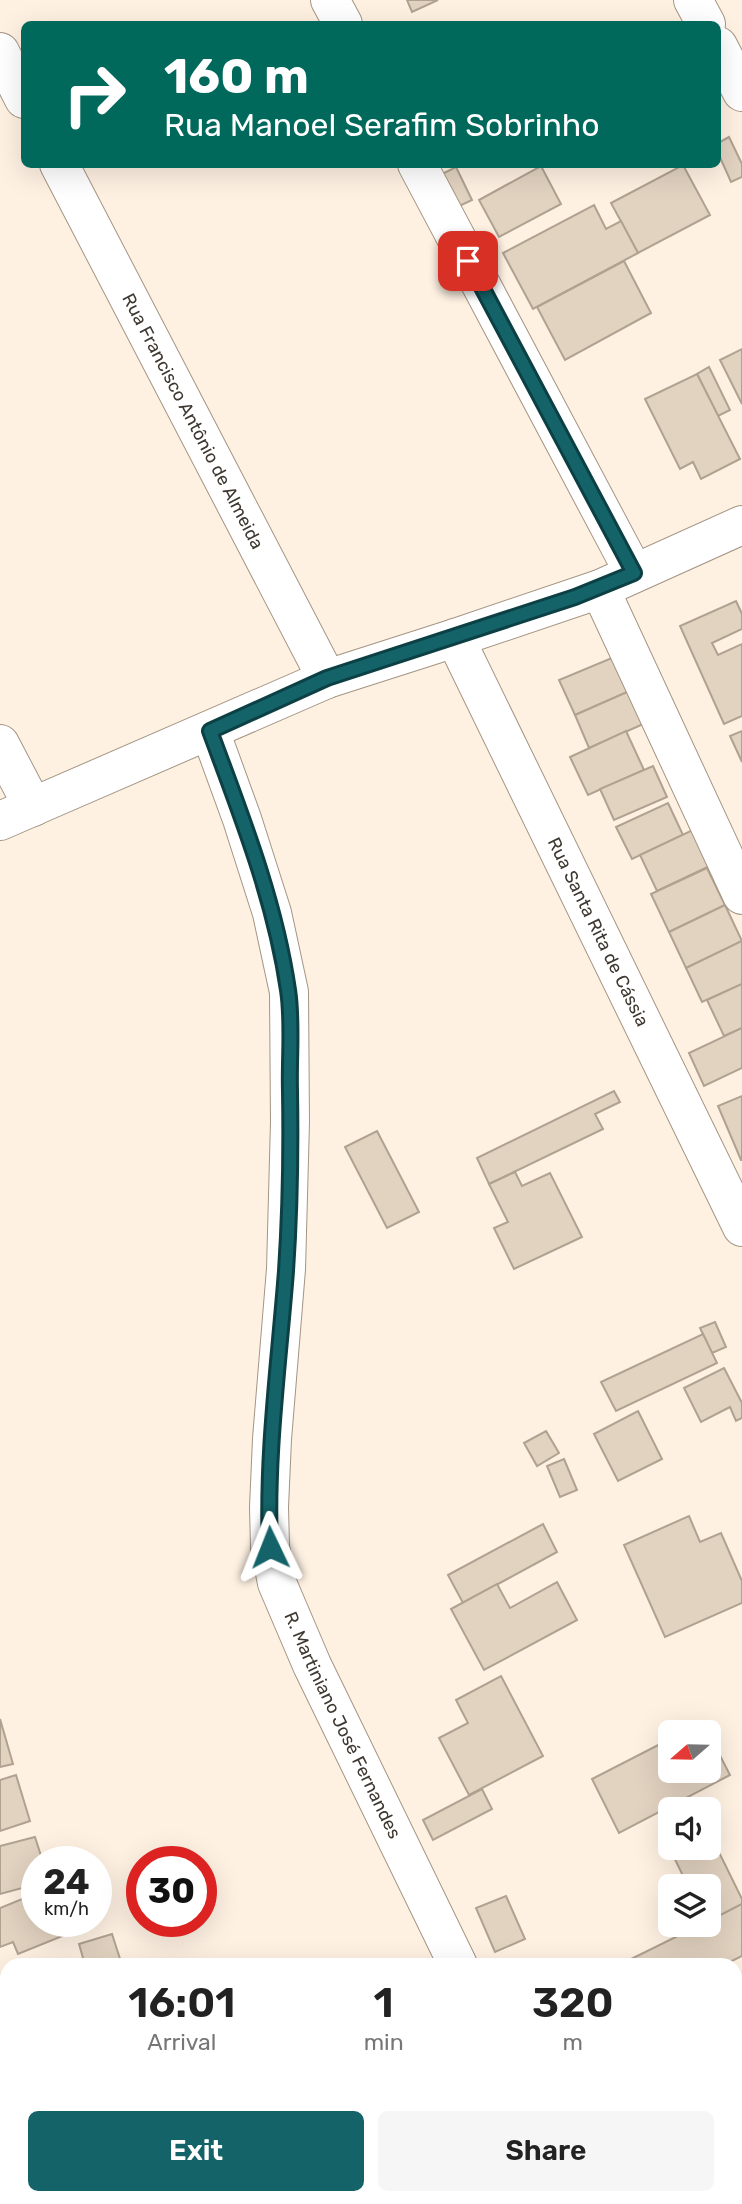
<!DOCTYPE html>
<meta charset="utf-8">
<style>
body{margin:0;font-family:Rubik,sans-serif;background:#f6f6f6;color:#222;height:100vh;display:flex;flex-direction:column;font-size:26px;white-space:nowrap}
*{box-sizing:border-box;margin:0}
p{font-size:23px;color:#767676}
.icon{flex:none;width:38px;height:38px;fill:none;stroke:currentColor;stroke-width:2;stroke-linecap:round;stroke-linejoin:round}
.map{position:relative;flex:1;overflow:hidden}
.panel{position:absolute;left:0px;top:1958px;width:742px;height:247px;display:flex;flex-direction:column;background:#fff;border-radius:21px 21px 0 0;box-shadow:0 7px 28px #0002}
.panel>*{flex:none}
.banner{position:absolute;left:21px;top:21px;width:700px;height:147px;border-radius:10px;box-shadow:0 7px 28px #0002;background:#00695c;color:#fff;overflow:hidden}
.needle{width:46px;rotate:250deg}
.buttons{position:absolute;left:658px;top:1720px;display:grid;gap:14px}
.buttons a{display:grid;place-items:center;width:63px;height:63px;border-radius:10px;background:#fff;box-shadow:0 7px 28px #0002;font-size:35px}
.speed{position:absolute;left:21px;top:1846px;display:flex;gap:14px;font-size:35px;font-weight:700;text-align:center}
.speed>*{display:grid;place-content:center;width:91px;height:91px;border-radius:50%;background:#fff;box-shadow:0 7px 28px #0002;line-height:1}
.speed small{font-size:18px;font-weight:400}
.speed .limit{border:10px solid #d22;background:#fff;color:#111}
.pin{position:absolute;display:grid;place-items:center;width:60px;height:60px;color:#fff;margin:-30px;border-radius:14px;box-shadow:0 4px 10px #0006}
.me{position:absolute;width:77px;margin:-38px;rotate:358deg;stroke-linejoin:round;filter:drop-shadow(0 0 5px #0008)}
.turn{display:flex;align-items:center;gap:24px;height:147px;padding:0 28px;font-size:32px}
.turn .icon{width:91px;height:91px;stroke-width:2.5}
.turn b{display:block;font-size:49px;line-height:60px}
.eta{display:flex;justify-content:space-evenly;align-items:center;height:119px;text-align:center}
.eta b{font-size:42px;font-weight:600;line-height:49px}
.action{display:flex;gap:14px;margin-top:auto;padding:14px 28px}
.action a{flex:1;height:80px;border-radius:10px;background:#136369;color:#fff;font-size:28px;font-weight:600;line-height:80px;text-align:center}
.action a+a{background:#f6f6f6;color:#222}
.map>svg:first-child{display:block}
</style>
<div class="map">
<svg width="742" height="2204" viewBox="0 0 742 2204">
<rect width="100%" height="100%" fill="#fef1e2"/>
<!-- building -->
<g fill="#e2d2c0" stroke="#b0a190" stroke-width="2">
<polygon points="407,0 438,0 412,12"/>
<polygon points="729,137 742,164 742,177 731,182 718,153 718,143"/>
<polygon points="683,165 710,215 638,253 611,203"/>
<polygon points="541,166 561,204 499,237 479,200"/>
<polygon points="456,167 472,200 453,209 438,176"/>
<polygon points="594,205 606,229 621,221 638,253 533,309 503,253"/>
<polygon points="624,261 651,313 565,360 537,307"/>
<polygon points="742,349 742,404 720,360"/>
<polygon points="709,367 730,410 718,416 697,374"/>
<polygon points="697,374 740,459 701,479 693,462 680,469 645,399"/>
<polygon points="736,601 742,614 742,629 712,643 718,655 742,644 742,716 724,724 680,626"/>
<polygon points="619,655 634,689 575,715 559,680"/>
<polygon points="634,689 648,722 589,748 575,715"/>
<polygon points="626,731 644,770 588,795 570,757"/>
<polygon points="742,731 742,762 730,736"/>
<polygon points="653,766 667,797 614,820 600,789"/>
<polygon points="668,803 683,835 632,859 616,827"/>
<polygon points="699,827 716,863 657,891 640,855"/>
<polygon points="707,868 725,905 669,932 651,894"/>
<polygon points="725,905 742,941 686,968 669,932"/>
<polygon points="742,941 742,984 702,1002 686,968"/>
<polygon points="742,984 742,1028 724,1036 707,1000"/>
<polygon points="742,1028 742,1068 704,1086 689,1053"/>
<polygon points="614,1091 620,1102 595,1114 603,1129 489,1184 477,1158"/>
<polygon points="742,1096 742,1160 741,1160 718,1106"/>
<polygon points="377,1131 419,1212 387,1228 345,1147"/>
<polygon points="515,1172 522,1186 550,1173 582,1237 514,1269 494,1228 508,1222 489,1184"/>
<polygon points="715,1322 726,1347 712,1353 700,1328"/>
<polygon points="703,1334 717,1363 616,1411 601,1382"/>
<polygon points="724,1368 742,1403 742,1418 736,1421 730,1407 701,1422 684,1388"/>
<polygon points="638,1411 662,1459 618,1481 594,1434"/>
<polygon points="546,1431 559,1453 537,1466 524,1443"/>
<polygon points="564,1459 577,1490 560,1497 547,1466"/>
<polygon points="689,1516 700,1542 721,1533 742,1581 742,1603 665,1637 624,1545"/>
<polygon points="543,1524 557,1552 463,1603 448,1575"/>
<polygon points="557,1582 577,1620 484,1670 451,1609 497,1584 510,1608"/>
<polygon points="501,1676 543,1756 469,1795 439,1738 468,1723 456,1700"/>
<polygon points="0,1719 13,1764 0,1767"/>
<polygon points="703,1722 708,1732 683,1732"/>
<polygon points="709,1734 730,1775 619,1833 592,1779 670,1739 670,1771 709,1771"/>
<polygon points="16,1775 30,1821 0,1831 0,1780"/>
<polygon points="482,1789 492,1809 433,1840 423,1820"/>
<polygon points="670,1831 670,1848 709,1848 709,1832 742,1899 742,1904 709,1921 709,1886 688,1886 663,1835"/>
<polygon points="35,1837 43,1862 37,1862 37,1884 0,1894 0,1846"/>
<polygon points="37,1893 37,1922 59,1922 65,1935 18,1954 13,1942 0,1947 0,1908"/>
<polygon points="506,1896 525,1939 495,1952 476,1908"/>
<polygon points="742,1904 742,1956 724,1965 619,1965 700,1925 709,1925 709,1921"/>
<polygon points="112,1934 122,1965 85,1965 79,1944"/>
<polygon points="604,2198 645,2198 648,2204 593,2204"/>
</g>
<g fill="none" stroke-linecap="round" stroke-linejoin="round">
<!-- minor casing -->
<g stroke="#a49584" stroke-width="40">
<g id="minor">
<polyline points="330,0 343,24"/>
<polyline points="693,0 706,24"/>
<polyline points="718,46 742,92"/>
<polyline points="0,52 24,99"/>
<path id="s1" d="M59 164 327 679"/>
<polyline points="417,164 634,573"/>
<polyline points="600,589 742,895"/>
<path id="s2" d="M455 638 742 1227"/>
<path id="s3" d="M210 731 242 819 272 913 289 992 290 1122 286 1269 272 1439 269 1507 270 1547 277 1583 312 1665 458 1965"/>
<polyline points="0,744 33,807"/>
<polyline points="0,2192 7,2190"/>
<polyline points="203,2198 205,2204"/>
<polyline points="570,2198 573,2204"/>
</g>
</g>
<!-- tertiary casing -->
<g stroke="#a49584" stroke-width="40">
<polyline id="tertiary" points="0,821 327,679 455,638 600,589 742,525"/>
</g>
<!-- minor -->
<use href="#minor" stroke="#fff" stroke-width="38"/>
<!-- tertiary -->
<use href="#tertiary" stroke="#fff" stroke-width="38"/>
</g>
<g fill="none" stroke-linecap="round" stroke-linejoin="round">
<!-- route casing -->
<g stroke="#0c4044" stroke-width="18">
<path id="route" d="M270 1547C266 1455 279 1363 286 1271 290 1212 291 1151 290 1091 289 1058 293 1022 288 990 275 900 241 815 210 731L327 678 575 597 634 573 468 261"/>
</g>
<!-- route -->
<use href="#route" stroke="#136369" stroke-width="12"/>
</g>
<g text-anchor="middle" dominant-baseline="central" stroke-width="5" stroke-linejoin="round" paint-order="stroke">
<!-- street labels -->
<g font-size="18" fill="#3e3831" stroke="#fff">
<text stroke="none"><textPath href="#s1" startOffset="290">Rua Francisco Antônio de Almeida</textPath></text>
<text stroke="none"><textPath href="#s2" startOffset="327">Rua Santa Rita de Cássia</textPath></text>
<text stroke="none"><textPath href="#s3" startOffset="1022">R. Martiniano José Fernandes</textPath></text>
</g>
</g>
</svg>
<div class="buttons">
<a><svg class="needle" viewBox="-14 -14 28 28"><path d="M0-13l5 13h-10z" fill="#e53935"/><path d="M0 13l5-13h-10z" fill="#767676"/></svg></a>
<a><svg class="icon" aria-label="sound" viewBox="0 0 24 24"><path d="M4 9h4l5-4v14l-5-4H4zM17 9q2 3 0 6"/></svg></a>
<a><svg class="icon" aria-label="layers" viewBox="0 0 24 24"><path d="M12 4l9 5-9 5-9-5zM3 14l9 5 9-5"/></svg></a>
</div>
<div class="speed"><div>24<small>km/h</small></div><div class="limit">30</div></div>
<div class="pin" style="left:468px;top:261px;background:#d93025"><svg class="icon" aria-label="arrive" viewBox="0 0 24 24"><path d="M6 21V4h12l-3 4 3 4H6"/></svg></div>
<svg class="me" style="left:270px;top:1547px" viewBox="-20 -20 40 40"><path d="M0-17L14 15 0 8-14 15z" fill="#136369" stroke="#fff" stroke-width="4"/></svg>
<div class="banner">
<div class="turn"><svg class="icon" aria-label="right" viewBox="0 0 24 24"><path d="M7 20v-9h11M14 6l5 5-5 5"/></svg><div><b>160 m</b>Rua Manoel Serafim Sobrinho</div></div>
</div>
<section class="panel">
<div class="eta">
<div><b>16:01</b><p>Arrival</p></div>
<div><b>1</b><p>min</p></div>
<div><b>320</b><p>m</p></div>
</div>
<div class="action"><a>Exit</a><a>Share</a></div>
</section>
</div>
